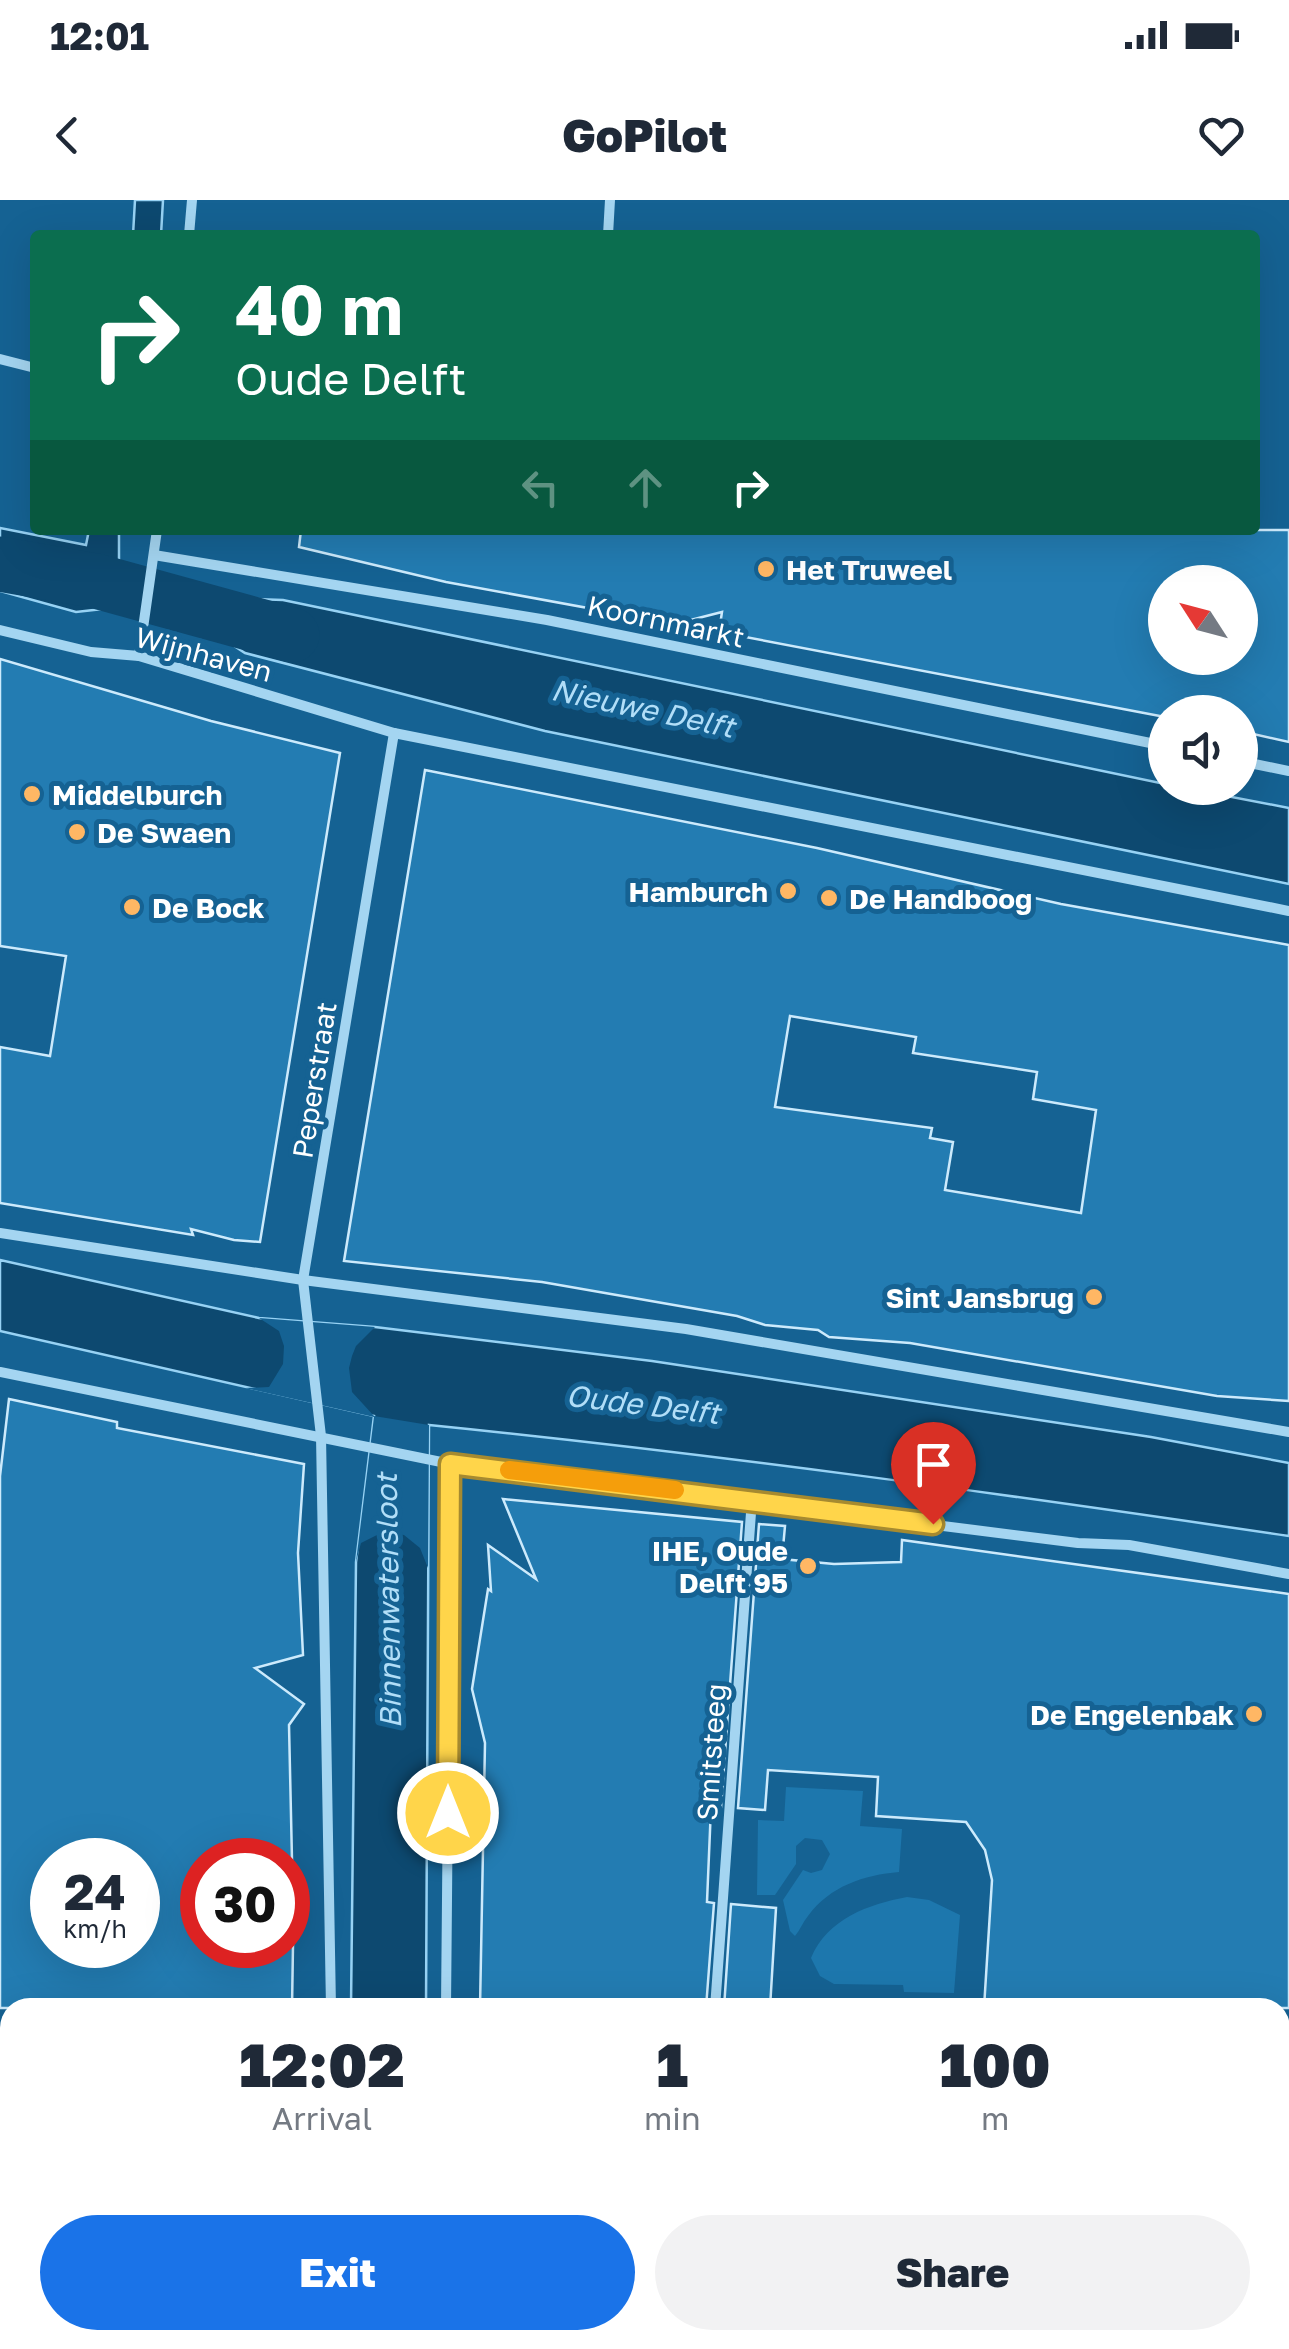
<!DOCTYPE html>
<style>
body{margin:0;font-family:"Golos Text",sans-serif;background:#f2f2f3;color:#1f2937;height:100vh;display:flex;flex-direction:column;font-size:38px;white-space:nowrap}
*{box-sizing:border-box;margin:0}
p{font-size:32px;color:#747a83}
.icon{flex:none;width:55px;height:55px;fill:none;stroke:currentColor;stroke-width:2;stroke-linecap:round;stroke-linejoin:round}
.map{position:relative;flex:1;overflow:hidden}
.panel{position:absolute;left:0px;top:1798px;width:1290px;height:352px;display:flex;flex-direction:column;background:#fff;border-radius:30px 30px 0 0;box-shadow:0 10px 40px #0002}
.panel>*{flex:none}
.guide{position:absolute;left:30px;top:30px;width:1230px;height:305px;border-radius:10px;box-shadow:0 10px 40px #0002;background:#0b6e4f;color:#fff;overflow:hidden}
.needle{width:65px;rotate:306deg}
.fabs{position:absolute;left:1148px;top:365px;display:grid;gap:20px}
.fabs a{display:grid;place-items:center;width:110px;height:110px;border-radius:50%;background:#fff;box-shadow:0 10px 40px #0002;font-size:50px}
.speed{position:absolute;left:30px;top:1638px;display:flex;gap:20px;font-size:50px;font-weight:700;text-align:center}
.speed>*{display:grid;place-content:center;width:130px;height:130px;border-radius:50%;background:#fff;box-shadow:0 10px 40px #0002;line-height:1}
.speed small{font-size:25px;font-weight:400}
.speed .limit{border:15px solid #d22;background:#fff;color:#111}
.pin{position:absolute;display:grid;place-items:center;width:85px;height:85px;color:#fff;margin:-102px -42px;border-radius:50% 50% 50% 0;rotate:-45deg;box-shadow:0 0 10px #0007}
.pin .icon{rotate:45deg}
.me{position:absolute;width:110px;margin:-55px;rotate:0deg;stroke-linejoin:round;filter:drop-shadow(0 0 8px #0008)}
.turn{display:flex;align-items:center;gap:35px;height:210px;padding:0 40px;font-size:45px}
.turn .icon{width:130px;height:130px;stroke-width:2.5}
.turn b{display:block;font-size:70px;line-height:85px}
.lanes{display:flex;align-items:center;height:95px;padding:0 40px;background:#0003;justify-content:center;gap:50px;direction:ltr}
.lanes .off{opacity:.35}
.eta{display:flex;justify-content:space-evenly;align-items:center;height:170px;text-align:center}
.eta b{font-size:60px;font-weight:800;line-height:70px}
.button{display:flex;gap:20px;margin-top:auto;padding:20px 40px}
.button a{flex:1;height:115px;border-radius:60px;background:#1a73e8;color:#fff;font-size:40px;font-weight:800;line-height:115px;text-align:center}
.button a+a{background:#f2f2f3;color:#1f2937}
.status{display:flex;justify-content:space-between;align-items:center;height:70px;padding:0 50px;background:#fff;direction:ltr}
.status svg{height:28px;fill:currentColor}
header{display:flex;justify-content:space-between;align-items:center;height:130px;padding:0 40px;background:#fff;font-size:45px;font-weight:800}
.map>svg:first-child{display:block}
</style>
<div class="status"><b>12:01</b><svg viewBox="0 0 49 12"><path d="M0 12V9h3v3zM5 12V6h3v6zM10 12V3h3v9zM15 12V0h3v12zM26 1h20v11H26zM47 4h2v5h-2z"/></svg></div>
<header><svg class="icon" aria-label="back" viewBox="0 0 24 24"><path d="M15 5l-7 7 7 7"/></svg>GoPilot<svg class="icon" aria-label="heart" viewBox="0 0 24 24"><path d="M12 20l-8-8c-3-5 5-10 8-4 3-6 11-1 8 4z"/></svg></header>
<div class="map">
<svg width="1289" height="2149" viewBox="0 0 1289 2149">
<rect width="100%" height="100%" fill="#156293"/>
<!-- green -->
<g fill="#1d77ad">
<path d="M786 1587 863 1591 860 1626 902 1629 899 1672C864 1675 830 1686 808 1716 803 1722 800 1730 795 1736L790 1731 783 1700 803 1670 811 1673 822 1670 830 1654 822 1640 805 1638 796 1646V1664L775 1695H757L758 1620 784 1621Z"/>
<path d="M907 1697 929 1700 960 1715 954 1793 904 1792 903 1785 834 1784 820 1776 811 1758C827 1719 869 1704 907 1697Z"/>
</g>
<!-- water -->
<g fill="#0d4970" stroke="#97d2f4" stroke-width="2.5">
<polygon points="135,0 163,0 161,35 133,35"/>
<polygon points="0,328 86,345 89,330 119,330 119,373 111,408 76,412 0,391"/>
<polygon points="223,398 283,400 1165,584 1165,588 1185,588 1289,608 1289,684 545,531 245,453 216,434"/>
<path d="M0 1060 259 1118 375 1127 652 1161 1151 1237 1289 1263V1336C1003 1294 717 1254 429 1225L426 1807H351L356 1362 374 1216 0 1131Z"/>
</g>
<!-- pier -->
<polygon fill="#156293" points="259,1118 375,1127 356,1146 352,1156 349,1168 352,1192 374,1216 429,1225 428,1368 420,1348 404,1335 389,1333 381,1333 361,1343 356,1362 374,1217 245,1188 269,1187 283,1164 284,1146 279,1131"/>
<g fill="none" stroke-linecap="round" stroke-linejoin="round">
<!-- canal -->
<polyline stroke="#0d4970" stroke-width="55" points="0,364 96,381 292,435"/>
</g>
<!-- building -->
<g fill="#237cb2" stroke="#cceafc" stroke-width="2.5" fill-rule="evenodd">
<path d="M301 330H1289V542L1240 531V512H1165V517L719 432 722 412 675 424 446 382 299 347ZM1165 382H1240V458H1165Z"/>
<polygon points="0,459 211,521 340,553 260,1042 234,1040 191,1029 193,1035 0,1003 0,847 50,856 66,756 0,746"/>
<path d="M425 570 817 648 1061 704 1289 745V1201L1217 1196 910 1143 829 1137 818 1130 765 1125 737 1116 542 1082 344 1061ZM790 816 916 837 913 853 1037 872 1033 899 1096 910 1081 1013 945 990 953 942 930 938 932 928 775 907Z"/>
<path d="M9 1199 117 1222V1228L304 1264 298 1353 303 1455 255 1468 304 1504 289 1525 292 1660H202V1745H293L292 1808H0V1276ZM52 1660H138V1745H52Z"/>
<polygon points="503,1299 742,1322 721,1607 711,1607 707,1702 714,1703 706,1808 480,1808 485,1543 472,1489 488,1389 491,1391 488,1345 536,1379"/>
<polygon points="759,1324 785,1326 782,1359 834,1364 901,1362 902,1340 1289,1394 1289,1808 984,1808 992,1680 985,1650 966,1622 876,1616 878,1577 768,1570 765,1610 738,1608"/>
<polygon points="731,1704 776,1708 770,1808 724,1808"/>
</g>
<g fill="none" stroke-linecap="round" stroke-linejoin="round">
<!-- lane -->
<g stroke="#a4d5f1" stroke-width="8">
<polyline points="0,2118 10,2119"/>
<polyline points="190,2140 269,2149"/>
<polyline points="326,2149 327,2140"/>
<polyline points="437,2149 437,2140"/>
</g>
<!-- street -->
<g stroke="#a4d5f1" stroke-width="10">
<polyline points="189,35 192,0"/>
<polyline points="608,35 610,0"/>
<polyline points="0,159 35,168"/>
<polyline points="154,355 547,420 1165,546"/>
<polyline points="0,430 91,452 139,456 394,533 1289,711"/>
<polyline points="139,456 157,330"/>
<polyline points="1240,561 1289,571"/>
<polyline points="0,1033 303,1080 686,1129 1289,1232"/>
<polyline points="0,1172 451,1264 1078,1343 1129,1345 1289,1374"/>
<polyline points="331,1808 321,1236 303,1080 394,533"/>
<polyline points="446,1808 451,1264"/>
<polyline points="715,1808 752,1299"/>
<polyline points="0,2050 10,2051"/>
<polyline points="776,2140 858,2149"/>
</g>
<!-- tram -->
<g stroke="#fff" stroke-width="2.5">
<polyline points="0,2107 10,2108"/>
<polyline points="0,2133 10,2134"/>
<polyline points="65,2140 150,2149"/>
<polyline points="315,2140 393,2149"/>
</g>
</g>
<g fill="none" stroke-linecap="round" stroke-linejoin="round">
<!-- route casing -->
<g stroke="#a68a30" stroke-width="25">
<polyline id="route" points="448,1613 450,1264 933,1324"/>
</g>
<!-- route -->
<use href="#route" stroke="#ffd54a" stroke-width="18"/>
<!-- slow -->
<polyline stroke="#f59e0b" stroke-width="18" points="509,1270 675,1290"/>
</g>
<!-- markers -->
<g fill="#ffb764" stroke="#156293" stroke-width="4">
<circle cx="766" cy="369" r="10"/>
<circle cx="32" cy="594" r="10"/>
<circle cx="77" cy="632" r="10"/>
<circle cx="788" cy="691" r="10"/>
<circle cx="829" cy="698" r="10"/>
<circle cx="132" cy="707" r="10"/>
<circle cx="1094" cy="1097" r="10"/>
<circle cx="808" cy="1366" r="10"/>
<circle cx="1254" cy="1514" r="10"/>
</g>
<g text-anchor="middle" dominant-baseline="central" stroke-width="10" stroke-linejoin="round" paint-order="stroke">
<!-- poi labels -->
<g font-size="28" font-weight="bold" fill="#fff" stroke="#156293" text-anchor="start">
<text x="786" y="369">Het Truweel</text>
<text x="52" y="594">Middelburch</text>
<text x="97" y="632">De Swaen</text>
<text x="768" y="691" text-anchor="end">Hamburch</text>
<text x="849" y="698">De Handboog</text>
<text x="152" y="707">De Bock</text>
<text x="1074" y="1097" text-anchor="end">Sint Jansbrug</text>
<text x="788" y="1350" text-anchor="end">IHE, Oude<tspan x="788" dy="32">Delft 95</tspan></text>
<text x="1234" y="1514" text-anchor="end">De Engelenbak</text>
</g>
<!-- street labels -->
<g font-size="28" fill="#fff" stroke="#156293">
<text transform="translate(666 421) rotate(12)">Koornmarkt</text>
<text transform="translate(204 454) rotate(15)">Wijnhaven</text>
<text transform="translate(314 880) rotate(-81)">Peperstraat</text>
<text transform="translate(711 1552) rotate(-86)">Smitsteeg</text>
</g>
<!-- water labels -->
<g font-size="30" font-style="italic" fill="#b1def8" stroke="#156293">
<text transform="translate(643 508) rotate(12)">Nieuwe Delft</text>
<text transform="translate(643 1204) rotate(7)">Oude Delft</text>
<text transform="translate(388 1401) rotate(-91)">Binnenwatersloot</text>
</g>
</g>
</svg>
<div class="fabs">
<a><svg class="needle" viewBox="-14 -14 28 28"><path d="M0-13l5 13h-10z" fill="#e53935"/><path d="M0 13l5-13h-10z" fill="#747a83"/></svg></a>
<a><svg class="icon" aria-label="sound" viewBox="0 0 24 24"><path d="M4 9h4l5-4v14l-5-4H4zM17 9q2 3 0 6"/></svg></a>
</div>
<div class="speed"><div>24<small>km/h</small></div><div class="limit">30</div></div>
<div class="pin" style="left:933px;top:1324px;background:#d93025"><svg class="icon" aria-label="arrive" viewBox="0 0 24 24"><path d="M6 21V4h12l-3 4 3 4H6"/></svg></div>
<svg class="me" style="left:448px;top:1613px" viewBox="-20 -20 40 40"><circle r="17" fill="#ffd54a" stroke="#fff" stroke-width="3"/><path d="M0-11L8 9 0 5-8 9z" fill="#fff"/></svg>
<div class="guide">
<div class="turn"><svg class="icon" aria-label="right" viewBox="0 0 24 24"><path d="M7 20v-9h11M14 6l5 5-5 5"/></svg><div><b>40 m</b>Oude Delft</div></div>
<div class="lanes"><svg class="icon off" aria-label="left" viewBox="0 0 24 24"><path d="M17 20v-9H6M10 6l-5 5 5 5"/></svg><svg class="icon off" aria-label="ahead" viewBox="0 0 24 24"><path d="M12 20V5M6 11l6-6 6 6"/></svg><svg class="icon" aria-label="right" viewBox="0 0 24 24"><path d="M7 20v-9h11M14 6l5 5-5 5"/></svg></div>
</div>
<section class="panel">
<div class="eta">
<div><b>12:02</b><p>Arrival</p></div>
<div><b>1</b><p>min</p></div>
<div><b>100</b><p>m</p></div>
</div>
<div class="button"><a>Exit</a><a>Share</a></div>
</section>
</div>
